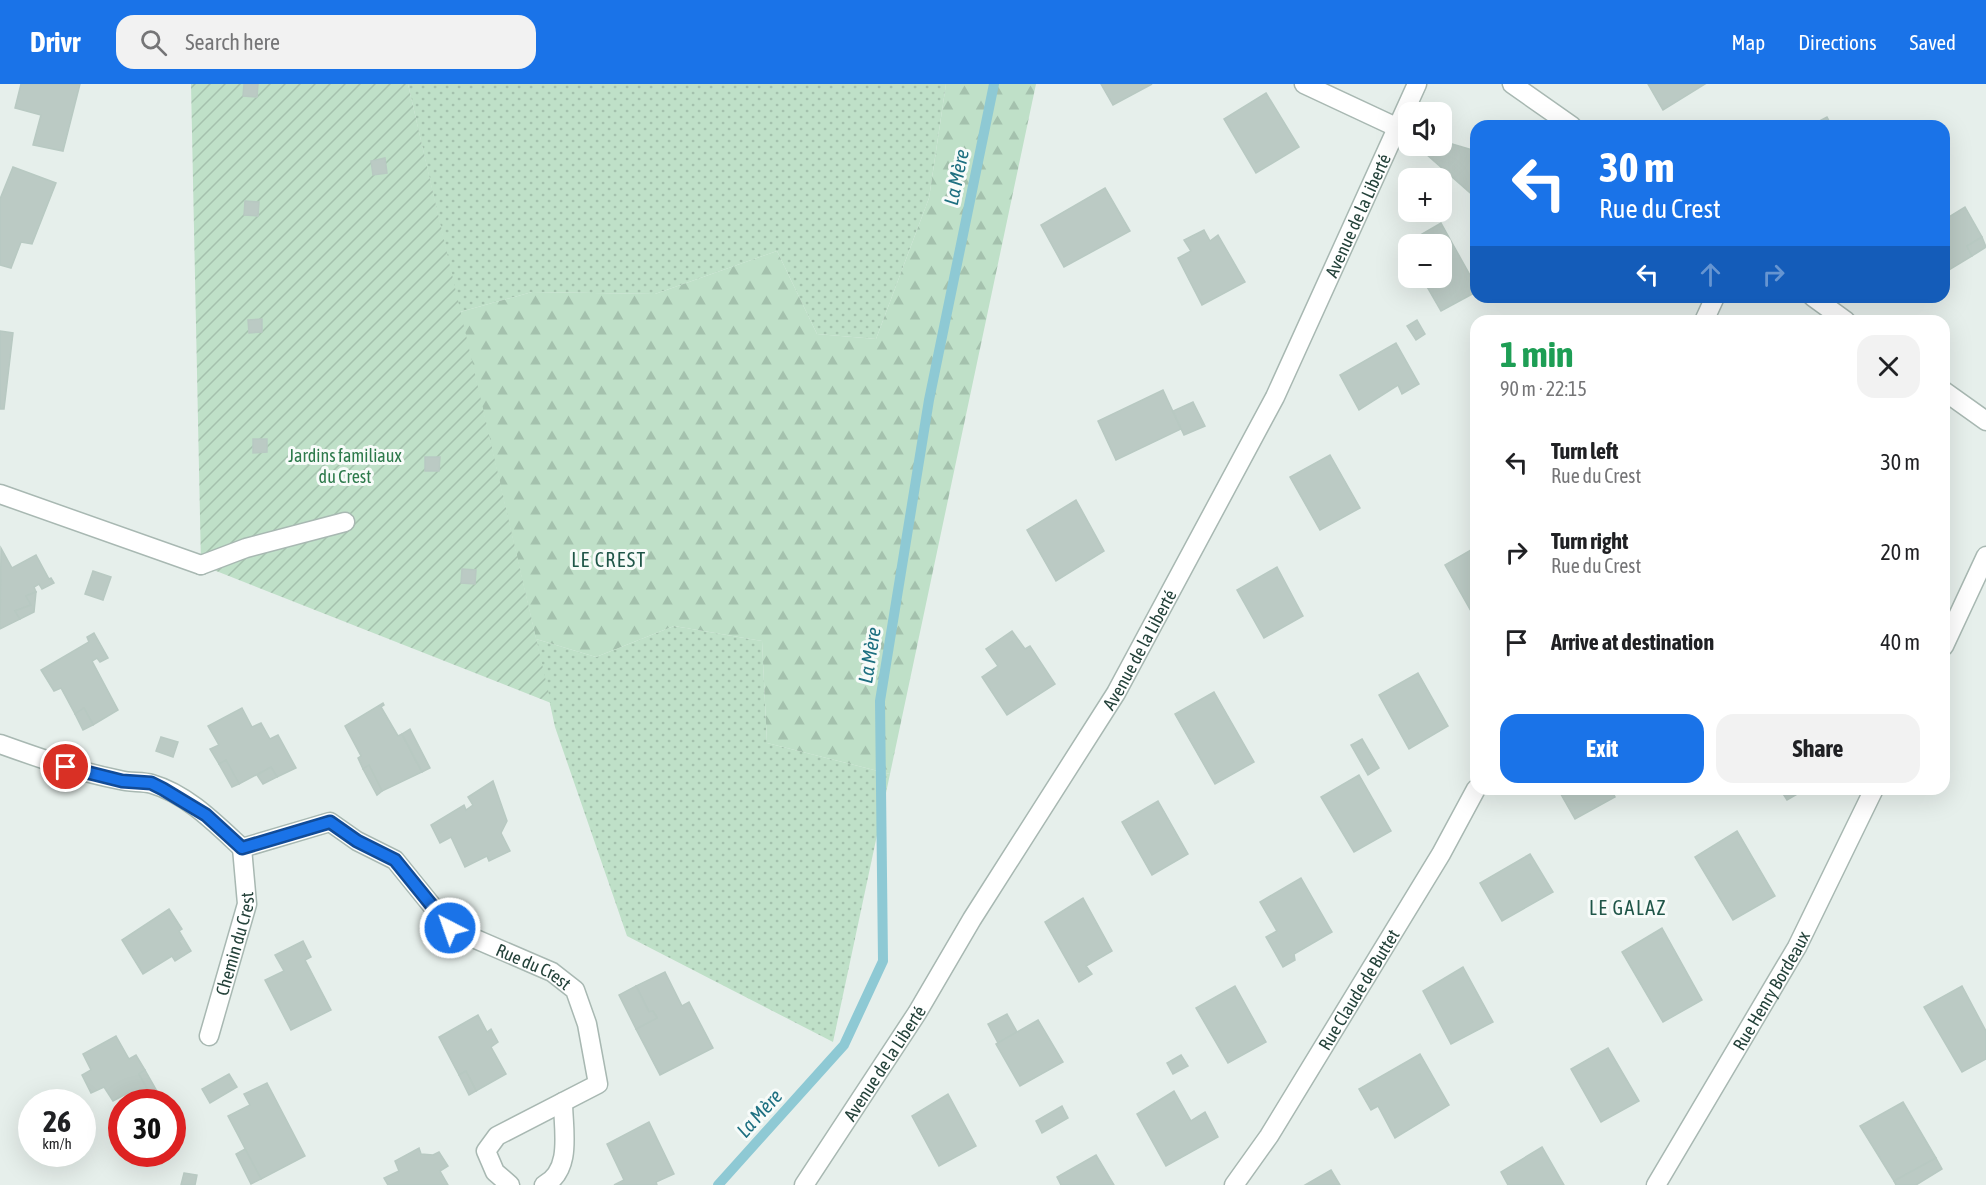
<!DOCTYPE html>
<meta charset="utf-8">
<style>
body{margin:0;font-family:"Asap Condensed",sans-serif;background:#f2f2f2;color:#202124;height:100vh;display:flex;flex-direction:column;font-size:22px;white-space:nowrap}
*{box-sizing:border-box;margin:0}
p{font-size:20px;color:#757577}
.icon{flex:none;width:33px;height:33px;fill:none;stroke:currentColor;stroke-width:2;stroke-linecap:round;stroke-linejoin:round}
.map{position:relative;flex:1;overflow:hidden}
.details{position:absolute;left:1470px;top:231px;width:480px;height:480px;display:flex;flex-direction:column;background:#fff;border-radius:18px;box-shadow:0 6px 24px #0002}
.details>*{flex:none}
.banner{position:absolute;left:1470px;top:36px;width:480px;height:183px;border-radius:18px;box-shadow:0 6px 24px #0002;background:#1a73e8;color:#fff;overflow:hidden}
.tools{position:absolute;left:1398px;top:18px;display:grid;gap:12px}
.tools a{display:grid;place-items:center;width:54px;height:54px;border-radius:12px;background:#fff;box-shadow:0 6px 24px #0002;font-size:30px}
.speed{position:absolute;left:18px;top:1005px;display:flex;gap:12px;font-size:30px;font-weight:700;text-align:center}
.speed>*{display:grid;place-content:center;width:78px;height:78px;border-radius:50%;background:#fff;box-shadow:0 6px 24px #0002;line-height:1}
.speed small{font-size:15px;font-weight:400}
.speed .limit{border:9px solid #d22;background:#fff;color:#111}
.pin{position:absolute;display:grid;place-items:center;width:51px;height:51px;color:#fff;margin:-26px;border:3px solid #fff;border-radius:50%;box-shadow:0 2px 6px #0007}
.me{position:absolute;width:66px;margin:-33px;rotate:319deg;stroke-linejoin:round;filter:drop-shadow(0 0 4px #0008)}
.turn{display:flex;align-items:center;gap:21px;height:126px;padding:0 30px;font-size:27px}
.turn .icon{width:78px;height:78px;stroke-width:2.5}
.turn b{display:block;font-size:42px;line-height:51px}
.lanes{display:flex;align-items:center;height:57px;padding:0 30px;background:#0003;justify-content:center;gap:30px;direction:ltr}
.lanes .off{opacity:.35}
.round{display:grid;place-items:center;flex:none;width:63px;height:63px;border-radius:18px;background:#f2f2f2}
.headline{display:flex;align-items:center;justify-content:space-between;height:102px;padding:0 30px}
h1{font-size:36px;font-weight:700;line-height:45px;color:#1e9e55}
.button{display:flex;gap:12px;margin-top:auto;padding:12px 30px}
.button a{flex:1;height:69px;border-radius:18px;background:#1a73e8;color:#fff;font-size:24px;font-weight:700;line-height:69px;text-align:center}
.button a+a{background:#f2f2f2;color:#202124}
ul{padding:0;list-style:none}
li{display:flex;align-items:center;gap:18px;height:90px;padding:0 30px}
li div{flex:1}
li b{display:block;font-size:22px}
li em{font-style:normal}
header{display:flex;align-items:center;gap:36px;box-sizing:border-box;height:84px;padding:0 30px;background:#1a73e8;color:#fff}
header strong{font-size:28px}
nav{display:flex;gap:33px;margin-inline-start:auto;font-size:21px}
.search{width:420px;height:54px;background:#f2f2f2;display:flex;align-items:center;gap:15px;box-sizing:border-box;padding:0 21px;border-radius:18px;color:#757577;font-size:22px}
.map>svg:first-child{display:block}
</style>
<header>
<strong>Drivr</strong>
<div class="search"><svg class="icon" aria-label="search" viewBox="0 0 24 24"><circle cx="10" cy="10" r="6"/><path d="M15 15l6 6"/></svg>Search here</div>
<nav><a>Map</a><a>Directions</a><a>Saved</a></nav>
</header>
<div class="map">
<svg width="1986" height="1101" viewBox="0 0 1986 1101">
<defs>
<pattern id="grass-dots" width="8" height="8" patternUnits="userSpaceOnUse" patternTransform="scale(1.5)"><rect width="8" height="8" fill="#bfe0c8"/><path d="M2 2h.1M6 6h.1" fill="none" stroke="#a4c1ad" stroke-width="1.8" stroke-linecap="round"/></pattern>
<pattern id="forest-firs" width="22" height="20" patternUnits="userSpaceOnUse" patternTransform="scale(1.5)"><rect width="22" height="20" fill="#bfe0c8"/><path d="M5 1l3.5 6h-7zM16 11l3.5 6h-7z" fill="#a4c1ad"/></pattern>
<pattern id="garden-furrows" width="10" height="10" patternUnits="userSpaceOnUse" patternTransform="scale(1.5)"><rect width="10" height="10" fill="#bfe0c8"/><path d="M-1 1l2-2M0 10L10 0M9 11l2-2" fill="none" stroke="#a4c1ad"/></pattern>
</defs>
<rect width="100%" height="100%" fill="#e6efeb"/>
<!-- grass -->
<g fill="url(#grass-dots)">
<polygon points="408,0 946,0 929,114 876,255 817,250 777,167 655,210 532,208 460,228"/>
<polygon points="674,542 762,557 767,659 890,690 833,958 627,852 555,643 536,555 596,573"/>
</g>
<!-- forest -->
<polygon fill="url(#forest-firs)" points="946,0 1036,0 890,690 767,659 762,557 674,542 596,573 536,555 460,228 532,208 655,210 777,167 817,250 876,255 929,114"/>
<!-- garden -->
<polygon fill="url(#garden-furrows)" points="191,0 408,0 551,619 201,481"/>
<g fill="none" stroke-linecap="round" stroke-linejoin="round">
<!-- stream -->
<polyline stroke="#8ec9d4" stroke-width="10" points="718,1101 844,961 883,877 880,617 929,316 994,0"/>
</g>
<!-- building -->
<g fill="#bbcac4" stroke="#b8c9c2" stroke-width="1.5">
<polygon points="21,0 80,0 63,67 33,61 41,31 15,24"/>
<polygon points="244,0 258,0 257,13 243,12"/>
<polygon points="1101,0 1152,0 1113,21"/>
<polygon points="1648,0 1705,0 1663,26"/>
<polygon points="1266,9 1299,63 1256,89 1224,35"/>
<polygon points="1827,33 1832,42 1810,42"/>
<polygon points="1442,57 1476,67 1476,114 1417,62 1442,62"/>
<polygon points="385,74 387,89 373,91 371,77"/>
<polygon points="13,83 56,99 32,160 21,158 11,184 0,181 0,115"/>
<polygon points="1105,104 1130,147 1064,183 1041,141"/>
<polygon points="245,117 259,118 258,132 244,131"/>
<polygon points="1965,123 1982,153 1967,162 1972,172 1944,189 1944,136"/>
<polygon points="1441,139 1476,202 1476,208 1441,227 1422,194 1442,194 1442,160 1408,160 1408,170 1403,161"/>
<polygon points="1204,146 1210,157 1218,151 1245,198 1202,221 1178,174 1191,167 1184,156"/>
<polygon points="1982,153 1986,163 1972,172 1967,162"/>
<polygon points="262,235 262,248 249,249 248,236"/>
<polygon points="1417,236 1425,250 1416,256 1407,242"/>
<polygon points="0,247 13,249 4,325 0,325"/>
<polygon points="1396,259 1419,300 1402,310 1398,301 1359,326 1340,291"/>
<polygon points="1163,306 1181,345 1116,376 1098,337"/>
<polygon points="1193,318 1205,342 1184,351 1173,327"/>
<polygon points="253,355 267,355 267,368 253,369"/>
<polygon points="1330,371 1360,424 1320,446 1290,393"/>
<polygon points="425,373 440,373 439,387 425,387"/>
<polygon points="1076,416 1104,467 1056,497 1027,446"/>
<polygon points="1476,463 1476,536 1445,481"/>
<polygon points="1,464 12,484 36,471 49,495 51,494 54,499 42,505 39,500 34,503 36,508 26,512 31,521 15,527 20,535 0,545"/>
<polygon points="1277,483 1303,532 1264,554 1237,506"/>
<polygon points="462,485 476,486 475,500 461,499"/>
<polygon points="93,487 111,493 103,516 85,510"/>
<polygon points="36,508 34,528 20,535 15,527 31,521 26,512"/>
<polygon points="1012,547 1025,565 1030,562 1055,600 1007,631 982,593 998,582 986,565"/>
<polygon points="94,549 108,574 100,578 97,574 92,577 118,626 93,641 84,624 75,630 61,604 54,607 41,586 89,558 87,553"/>
<polygon points="1418,589 1448,642 1409,665 1379,611"/>
<polygon points="1214,608 1254,678 1215,700 1175,630"/>
<polygon points="383,619 384,621 381,623 398,652 402,650 422,688 382,707 369,681 363,685 358,674 361,672 345,642"/>
<polygon points="84,624 93,641 83,646 75,630"/>
<polygon points="242,624 252,643 261,639 270,655 278,651 296,684 277,693 271,683 239,700 226,676 219,680 210,665 219,661 208,642"/>
<polygon points="410,645 430,684 422,688 402,650"/>
<polygon points="161,653 178,658 173,673 156,667"/>
<polygon points="1362,655 1379,684 1368,691 1351,661"/>
<polygon points="226,676 239,700 232,703 219,680"/>
<polygon points="369,681 382,707 377,711 363,685"/>
<polygon points="271,683 277,693 263,700 257,691"/>
<polygon points="1359,691 1391,747 1354,768 1321,713"/>
<polygon points="493,697 507,737 501,749 510,767 489,777 487,772 465,783 451,753 440,759 431,741 464,721 466,726 473,721 468,713"/>
<polygon points="1558,705 1611,705 1615,713 1575,735"/>
<polygon points="1780,705 1806,705 1787,716"/>
<polygon points="1158,717 1188,770 1152,791 1122,738"/>
<polygon points="1737,747 1775,812 1733,836 1695,773"/>
<polygon points="1530,770 1553,808 1502,837 1480,799"/>
<polygon points="1301,794 1332,848 1294,870 1295,876 1283,883 1266,853 1277,847 1260,818"/>
<polygon points="1083,814 1112,867 1086,882 1092,890 1079,898 1045,838"/>
<polygon points="169,825 182,845 179,847 191,867 175,877 172,872 143,890 122,856"/>
<polygon points="1662,844 1702,916 1663,938 1622,868"/>
<polygon points="303,857 311,873 305,876 331,926 291,946 265,896 284,887 275,871"/>
<polygon points="1463,883 1493,938 1451,960 1423,907"/>
<polygon points="665,888 682,922 689,918 713,964 660,991 636,945 657,934 653,927 649,928 636,902"/>
<polygon points="636,902 649,928 653,927 657,934 636,945 619,911"/>
<polygon points="1235,902 1266,958 1228,979 1196,924"/>
<polygon points="1962,902 1986,947 1986,975 1962,988 1924,923"/>
<polygon points="1007,930 1017,948 998,959 988,940"/>
<polygon points="478,931 487,948 491,945 498,958 491,963 506,990 476,1007 466,987 459,991 439,953"/>
<polygon points="1038,936 1063,978 1020,1002 996,960"/>
<polygon points="116,952 129,975 136,971 145,986 139,990 152,1013 142,1018 133,1018 128,1009 113,1017 104,1003 91,1009 82,991 91,986 83,970"/>
<polygon points="1608,964 1639,1017 1601,1038 1571,985"/>
<polygon points="1420,970 1449,1021 1395,1054 1378,1022 1371,1026 1359,1005"/>
<polygon points="1181,971 1188,982 1173,990 1167,979"/>
<polygon points="145,986 158,1009 152,1013 139,990"/>
<polygon points="466,987 476,1007 469,1011 459,991"/>
<polygon points="229,990 237,1003 210,1019 202,1005"/>
<polygon points="267,999 305,1072 261,1095 228,1032 250,1021 244,1010"/>
<polygon points="1174,1007 1191,1037 1205,1028 1218,1053 1166,1082 1137,1030"/>
<polygon points="948,1010 976,1062 939,1082 912,1032"/>
<polygon points="1903,1018 1936,1074 1894,1097 1860,1042"/>
<polygon points="1062,1022 1068,1034 1042,1049 1036,1037"/>
<polygon points="649,1038 674,1090 656,1098 657,1101 614,1101 624,1096 607,1060"/>
<polygon points="1542,1063 1564,1101 1508,1101 1501,1088"/>
<polygon points="419,1064 421,1070 433,1071 439,1068 448,1082 440,1087 448,1101 388,1101 384,1094 399,1087 395,1077"/>
<polygon points="245,1065 261,1095 251,1100 236,1070"/>
<polygon points="1096,1071 1114,1101 1061,1101 1057,1093"/>
<polygon points="1936,1074 1942,1085 1916,1101 1896,1101 1894,1097"/>
<polygon points="1331,1086 1340,1101 1305,1101"/>
<polygon points="184,1089 197,1091 195,1101 181,1101"/>
</g>
<g fill="none" stroke-linecap="round" stroke-linejoin="round">
<!-- lane casing -->
<g stroke="#a8b8b2" stroke-width="21">
<g id="lane">
<polyline points="1304,0 1396,43"/>
<polyline points="201,481 246,464 345,438"/>
</g>
</g>
<!-- street casing -->
<g stroke="#a8b8b2" stroke-width="21">
<g id="street">
<polyline points="1512,0 1572,42"/>
<polyline points="1813,213 1846,237"/>
<polyline points="1704,237 1715,213"/>
<polyline points="1944,307 1986,337"/>
<polyline points="0,410 201,481"/>
<polyline points="1944,562 1986,472"/>
<path id="s1" d="M0 660C39 674 79 688 120 696 130 699 142 697 152 700 187 710 216 740 242 764L330 738 357 757 395 776 450 844 552 888 575 906 587 940 598 1000 497 1052 486 1067 495 1088 510 1101"/>
<path id="s2" d="M209 952 247 820 242 764"/>
<path d="M544 1101C573 1086 563 1045 563 1018"/>
<path id="s3" d="M804 1101 917 929 972 835 1116 609 1275 313 1417 0"/>
<path id="s4" d="M1234 1101 1269 1052 1441 770 1476 705"/>
<path id="s5" d="M1656 1101 1797 863 1874 705"/>
</g>
</g>
<!-- lane -->
<use href="#lane" stroke="#fff" stroke-width="18"/>
<!-- street -->
<use href="#street" stroke="#fff" stroke-width="18"/>
</g>
<g fill="none" stroke-linecap="round" stroke-linejoin="round">
<!-- route casing -->
<g stroke="#114b97" stroke-width="15">
<polyline id="route" points="66,683 122,697 151,699 163,705 206,731 242,764 330,738 357,757 395,776 450,844"/>
</g>
<!-- route -->
<use href="#route" stroke="#1a73e8" stroke-width="10"/>
</g>
<g text-anchor="middle" dominant-baseline="central" stroke-width="6" stroke-linejoin="round" paint-order="stroke">
<!-- street labels -->
<g font-size="18" fill="#24423a" stroke="#f7fbf9">
<text stroke="none"><textPath href="#s3" startOffset="1118">Avenue de la Liberté</textPath></text>
<text stroke="none"><textPath href="#s3" startOffset="632">Avenue de la Liberté</textPath></text>
<text stroke="none"><textPath href="#s2" startOffset="96">Chemin du Crest</textPath></text>
<text stroke="none"><textPath href="#s1" startOffset="616">Rue du Crest</textPath></text>
<text stroke="none"><textPath href="#s4" startOffset="232">Rue Claude de Buttet</textPath></text>
<text stroke="none"><textPath href="#s5" startOffset="226">Rue Henry Bordeaux</textPath></text>
<text stroke="none"><textPath href="#s3" startOffset="146">Avenue de la Liberté</textPath></text>
</g>
<!-- park labels -->
<g font-size="18" fill="#2d7a4b" stroke="#f7fbf9">
<text x="345" y="371">Jardins familiaux<tspan x="345" dy="21">du Crest</tspan></text>
</g>
<!-- water labels -->
<g font-size="20" font-style="italic" fill="#1c6f80" stroke="#f7fbf9">
<text transform="translate(956 93) rotate(-78)">La Mère</text>
<text transform="translate(869 571) rotate(-81)">La Mère</text>
<text transform="translate(759 1029) rotate(-48)">La Mère</text>
</g>
<!-- neighbourhood labels -->
<g font-size="20" letter-spacing="1.5" fill="#1f5548" stroke="#f7fbf9">
<text x="609" y="475">LE CREST</text>
<text x="1628" y="823">LE GALAZ</text>
</g>
</g>
</svg>
<div class="tools">
<a><svg class="icon" aria-label="sound" viewBox="0 0 24 24"><path d="M4 9h4l5-4v14l-5-4H4zM17 9q2 3 0 6"/></svg></a>
<a>+</a>
<a>−</a>
</div>
<div class="speed"><div>26<small>km/h</small></div><div class="limit">30</div></div>
<div class="pin" style="left:66px;top:683px;background:#d93025"><svg class="icon" aria-label="arrive" viewBox="0 0 24 24"><path d="M6 21V4h12l-3 4 3 4H6"/></svg></div>
<svg class="me" style="left:450px;top:844px" viewBox="-20 -20 40 40"><circle r="17" fill="#1a73e8" stroke="#fff" stroke-width="3"/><path d="M0-11L8 9 0 5-8 9z" fill="#fff"/></svg>
<div class="banner">
<div class="turn"><svg class="icon" aria-label="left" viewBox="0 0 24 24"><path d="M17 20v-9H6M10 6l-5 5 5 5"/></svg><div><b>30 m</b>Rue du Crest</div></div>
<div class="lanes"><svg class="icon" aria-label="left" viewBox="0 0 24 24"><path d="M17 20v-9H6M10 6l-5 5 5 5"/></svg><svg class="icon off" aria-label="ahead" viewBox="0 0 24 24"><path d="M12 20V5M6 11l6-6 6 6"/></svg><svg class="icon off" aria-label="right" viewBox="0 0 24 24"><path d="M7 20v-9h11M14 6l5 5-5 5"/></svg></div>
</div>
<section class="details">
<div class="headline"><div><h1>1 min</h1><p>90 m · 22:15</p></div><a class="round"><svg class="icon" aria-label="close" viewBox="0 0 24 24"><path d="M6 6l12 12M18 6L6 18"/></svg></a></div>
<ul>
<li><svg class="icon" aria-label="left" viewBox="0 0 24 24"><path d="M17 20v-9H6M10 6l-5 5 5 5"/></svg><div><b>Turn left</b><p>Rue du Crest</p></div><em>30 m</em></li>
<li><svg class="icon" aria-label="right" viewBox="0 0 24 24"><path d="M7 20v-9h11M14 6l5 5-5 5"/></svg><div><b>Turn right</b><p>Rue du Crest</p></div><em>20 m</em></li>
<li><svg class="icon" aria-label="arrive" viewBox="0 0 24 24"><path d="M6 21V4h12l-3 4 3 4H6"/></svg><div><b>Arrive at destination</b></div><em>40 m</em></li>
</ul>
<div class="button"><a>Exit</a><a>Share</a></div>
</section>
</div>
